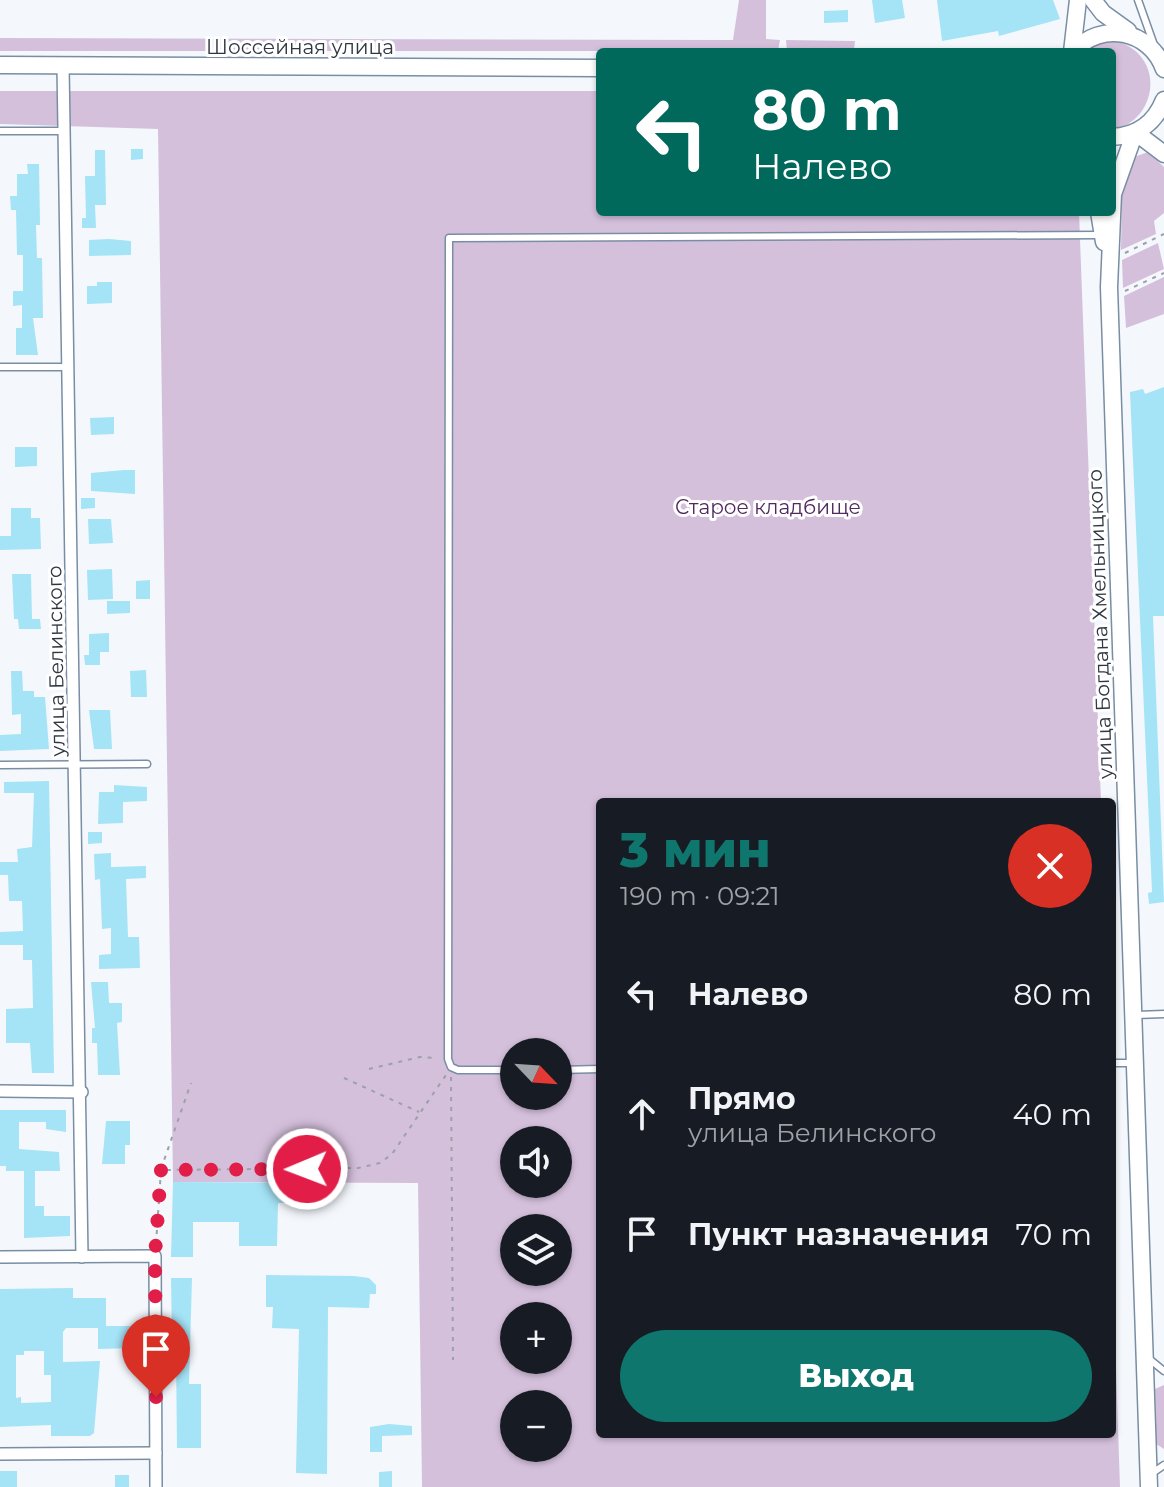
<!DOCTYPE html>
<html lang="ru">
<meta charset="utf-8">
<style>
body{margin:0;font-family:Montserrat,sans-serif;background:#20242c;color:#f1f3f6;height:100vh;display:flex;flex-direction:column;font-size:30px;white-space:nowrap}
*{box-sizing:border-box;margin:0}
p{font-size:26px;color:#9ea1a6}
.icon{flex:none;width:44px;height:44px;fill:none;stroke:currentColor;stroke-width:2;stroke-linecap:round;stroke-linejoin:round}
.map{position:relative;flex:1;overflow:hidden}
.details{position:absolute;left:596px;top:798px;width:520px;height:640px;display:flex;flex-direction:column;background:#171b24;border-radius:8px;box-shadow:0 2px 6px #0004}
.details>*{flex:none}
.top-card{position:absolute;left:596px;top:48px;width:520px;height:168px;border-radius:8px;box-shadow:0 2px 6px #0004;background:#00695c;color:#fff;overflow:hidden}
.needle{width:52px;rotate:115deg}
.tools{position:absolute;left:500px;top:1038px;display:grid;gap:16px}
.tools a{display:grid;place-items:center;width:72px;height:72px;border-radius:50%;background:#171b24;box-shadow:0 2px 6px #0004;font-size:40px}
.pin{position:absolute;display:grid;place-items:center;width:68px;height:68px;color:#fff;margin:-82px -34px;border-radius:50% 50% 50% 0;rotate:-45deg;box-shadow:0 0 8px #0007}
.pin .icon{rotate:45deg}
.me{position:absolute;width:88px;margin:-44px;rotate:269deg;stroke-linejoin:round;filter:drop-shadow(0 0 6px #0008)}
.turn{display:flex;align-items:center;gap:28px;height:168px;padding:0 24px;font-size:36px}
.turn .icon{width:104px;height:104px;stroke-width:2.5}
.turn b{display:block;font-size:56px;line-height:68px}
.round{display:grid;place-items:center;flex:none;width:84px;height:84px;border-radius:42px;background:#20242c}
.head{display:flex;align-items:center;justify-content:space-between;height:136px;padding:0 24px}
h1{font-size:48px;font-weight:800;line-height:60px;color:#0f766e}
.action{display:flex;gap:16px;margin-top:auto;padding:16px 24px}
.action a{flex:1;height:92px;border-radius:48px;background:#0f766e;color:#fff;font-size:32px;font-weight:800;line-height:92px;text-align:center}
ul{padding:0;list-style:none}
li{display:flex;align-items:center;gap:24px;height:120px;padding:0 24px}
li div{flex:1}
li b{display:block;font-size:30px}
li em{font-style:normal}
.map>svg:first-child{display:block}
</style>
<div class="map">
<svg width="1164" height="1487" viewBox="0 0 1164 1487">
<rect width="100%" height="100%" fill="#f4f8fd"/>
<!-- green -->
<g fill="#d5c0dc" fill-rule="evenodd">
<polygon points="739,0 766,0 766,39 780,40 778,51 0,51 0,38 733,40"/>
<polygon points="786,40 855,41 854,50 787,51"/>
<path d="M1108 40C1164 46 1164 118 1112 131V52H1083Z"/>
<path d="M0 91H600V212H1079L1101 802H600V1434H1112V1251L1120 1487H422L418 1183 173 1182 158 129 0 124ZM514 1052H558V1096H514ZM514 1140H558V1184H514ZM514 1228H558V1272H514ZM514 1316H558V1360H514ZM514 1404H558V1448H514Z"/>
<polygon points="1148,152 1164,167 1164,213 1154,221 1156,234 1121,250 1122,191 1134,157"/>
<polygon points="1158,243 1164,269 1123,288 1122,260"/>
<polygon points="1164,277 1164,314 1126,328 1124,296"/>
<polygon points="1164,1385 1164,1449 1156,1444 1155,1389"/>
</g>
<!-- building -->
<g fill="#a5e3f6" fill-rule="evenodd">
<polygon points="872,0 902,0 905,18 875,23"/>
<polygon points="937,0 1053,0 1060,19 999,36 998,31 942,41"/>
<polygon points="848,10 848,22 824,23 824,11"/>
<polygon points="131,149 143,149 143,159 131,160"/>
<polygon points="95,150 105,150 106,205 95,205 96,228 82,228 82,218 86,218 85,176 95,176"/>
<polygon points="27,164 39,164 40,225 36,225 37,258 42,258 43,318 33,318 38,355 16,355 16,328 22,328 22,305 13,306 13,291 23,291 23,255 17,255 16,210 11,210 10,196 17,196 17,174 28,174"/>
<polygon points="109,239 131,241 131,255 89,256 89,240"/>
<polygon points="97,282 112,282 112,303 87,304 87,286 97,286"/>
<polygon points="1164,387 1164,616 1153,616 1164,902 1149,904 1148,893 1152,892 1130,392 1143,389 1145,394"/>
<polygon points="114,417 114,434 91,435 90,418"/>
<polygon points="15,447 37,447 37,466 15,467"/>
<polygon points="124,470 135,470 135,494 91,491 91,473"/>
<polygon points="81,498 95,498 95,508 81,509"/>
<polygon points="11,508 31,508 31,518 40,518 41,549 0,550 0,536 11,536"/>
<polygon points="88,519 111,519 113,543 89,544"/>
<polygon points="112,569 113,599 88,600 87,570"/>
<polygon points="12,574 31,574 32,619 40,619 41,629 19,629 18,619 14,619"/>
<polygon points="150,580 150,599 136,599 136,581"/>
<polygon points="107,601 130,601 130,613 107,614"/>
<polygon points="109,633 109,652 100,652 100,665 85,665 84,655 89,655 89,634"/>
<polygon points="146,670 147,697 131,697 130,671"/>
<polygon points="11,671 22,671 23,691 34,691 34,697 45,697 49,749 0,751 0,735 21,734 21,714 12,715"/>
<polygon points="89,710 110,710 112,749 94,749"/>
<polygon points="49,781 54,1073 32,1073 30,1043 6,1043 6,1009 33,1008 32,960 23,960 23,945 0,945 0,932 23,931 22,901 9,901 8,875 0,875 0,862 18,862 17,849 32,847 34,793 4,793 4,782"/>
<polygon points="114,785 147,787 147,801 123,802 123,823 98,824 99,792 114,792"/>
<polygon points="88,832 102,832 102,843 88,844"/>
<polygon points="111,853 111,867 146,866 146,878 126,879 128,937 139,937 140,968 99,969 99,955 111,954 111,928 102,929 100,879 95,880 94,854"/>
<polygon points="91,982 108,982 109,1003 122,1003 122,1022 117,1023 120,1075 98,1075 97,1043 92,1043 92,1028 95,1028"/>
<polygon points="0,1110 66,1110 66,1132 46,1129 46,1122 19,1122 19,1149 59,1152 60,1171 35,1171 35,1206 44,1206 44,1216 70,1216 70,1236 24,1238 24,1171 6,1171 6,1166 0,1166"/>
<polygon points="106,1121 130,1121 130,1145 125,1145 125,1164 102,1164"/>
<polygon points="173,1182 330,1183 330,1203 278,1203 277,1246 239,1246 239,1222 193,1222 193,1257 171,1257"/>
<polygon points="266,1275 354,1276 369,1278 376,1285 376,1294 370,1294 369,1308 328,1307 327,1474 296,1473 299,1329 272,1328 273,1307 266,1307"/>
<polygon points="171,1278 192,1278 189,1384 201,1384 201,1448 177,1448 176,1353 166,1353 166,1342 172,1342"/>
<path d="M73 1288V1298H106V1326H134V1348L98 1349V1328H66L63 1332V1362L100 1361 94 1433 90 1436H51V1425L0 1427V1289ZM24 1351H44V1375H51V1402L21 1403V1397L16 1398V1355H24Z"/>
<polygon points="389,1424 412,1426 412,1435 382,1436 382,1452 370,1452 370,1427"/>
<rect x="0" y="1471" width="17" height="16"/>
<polygon points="392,1471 392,1487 379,1487 379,1472"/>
<rect x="115" y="1475" width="14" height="12"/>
</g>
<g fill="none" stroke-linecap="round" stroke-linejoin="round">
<!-- lane casing -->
<g stroke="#798da3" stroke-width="9">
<g id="lane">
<polyline points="1138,0 1154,45"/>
<polyline points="0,131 64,131"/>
<polyline points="0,367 68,367"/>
<polyline points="0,765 147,764"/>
<polyline points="1136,1015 1164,1014"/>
<polyline points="1112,1063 1132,1063"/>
<polyline points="514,1070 458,1070 451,1067 448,1059 449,238 1099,235"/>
<polyline points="558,1070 600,1069"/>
<polyline points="1148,1358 1164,1371"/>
<polyline points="1151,1474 1164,1465"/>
</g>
</g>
<!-- street casing -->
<g stroke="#798da3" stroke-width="14">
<g id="street">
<polyline points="63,66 82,1257"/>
<polyline points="0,1091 82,1092"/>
<polyline points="0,1257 155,1256 156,1487"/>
<polyline points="0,1454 156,1453"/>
</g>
</g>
<!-- secondary casing -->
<g stroke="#798da3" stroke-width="19">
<g id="secondary">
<polyline points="1093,0 1103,13 1128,31"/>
<polyline points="1072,52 1078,0"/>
<path d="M1073 52C1101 20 1150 30 1164 69"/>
<polyline points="0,65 600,68"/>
<path d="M1112 137C1137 136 1155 123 1164 100"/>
<polyline points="1099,212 1104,242"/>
<polyline points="1149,1487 1109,287 1113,194 1135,132 1164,154"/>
</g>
</g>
<!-- path -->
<g stroke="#9ba1a8" stroke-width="2" stroke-dasharray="4 6" stroke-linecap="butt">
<polyline points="1125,253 1164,234"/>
<polyline points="1125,291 1164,273"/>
<polyline points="369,1069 420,1057 437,1058"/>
<polyline points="451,1077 453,1360"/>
<polyline points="344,1078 419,1112"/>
<polyline points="161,1169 191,1083"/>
<polyline points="156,1244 161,1170 358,1168 380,1163 392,1154 446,1075"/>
</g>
<!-- lane -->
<use href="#lane" stroke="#fff" stroke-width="6"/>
<!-- street -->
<use href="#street" stroke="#fff" stroke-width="11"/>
<!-- secondary -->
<use href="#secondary" stroke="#fff" stroke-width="16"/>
</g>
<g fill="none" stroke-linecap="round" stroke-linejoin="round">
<!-- route -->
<polyline stroke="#e11d48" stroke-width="14" stroke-dasharray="0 25.2" points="156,1397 155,1256 161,1170 307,1169"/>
</g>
<g text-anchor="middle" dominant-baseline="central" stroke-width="6" stroke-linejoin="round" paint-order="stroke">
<!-- street labels -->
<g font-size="20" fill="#2f3741" stroke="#fff">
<text x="300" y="47">Шоссейная улица</text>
<text transform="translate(1100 624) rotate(-92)">улица Богдана Хмельницкого</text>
<text transform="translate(56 661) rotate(-91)">улица Белинского</text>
</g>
<!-- park labels -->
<g font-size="20" fill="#50295e" stroke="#fff">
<text x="768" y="507">Старое кладбище</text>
</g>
</g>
</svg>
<div class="tools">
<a><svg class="needle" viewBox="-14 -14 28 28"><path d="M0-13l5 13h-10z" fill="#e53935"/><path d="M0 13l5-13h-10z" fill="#9ea1a6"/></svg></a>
<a><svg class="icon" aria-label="sound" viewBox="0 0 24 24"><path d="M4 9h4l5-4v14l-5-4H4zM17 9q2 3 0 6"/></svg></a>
<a><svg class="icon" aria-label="layers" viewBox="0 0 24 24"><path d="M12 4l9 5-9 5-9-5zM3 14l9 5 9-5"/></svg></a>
<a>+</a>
<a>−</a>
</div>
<div class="pin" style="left:156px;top:1397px;background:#d93025"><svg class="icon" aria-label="arrive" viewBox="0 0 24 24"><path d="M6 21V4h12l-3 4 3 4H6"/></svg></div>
<svg class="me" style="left:307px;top:1169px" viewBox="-20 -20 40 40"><circle r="17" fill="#e11d48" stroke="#fff" stroke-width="3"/><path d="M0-11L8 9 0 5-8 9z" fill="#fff"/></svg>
<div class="top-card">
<div class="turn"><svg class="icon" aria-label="left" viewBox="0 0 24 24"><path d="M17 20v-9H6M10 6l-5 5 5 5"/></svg><div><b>80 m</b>Налево</div></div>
</div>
<section class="details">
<div class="head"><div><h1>3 мин</h1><p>190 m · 09:21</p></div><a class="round" style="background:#d93025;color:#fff"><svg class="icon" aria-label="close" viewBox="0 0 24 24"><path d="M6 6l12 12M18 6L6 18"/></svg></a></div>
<ul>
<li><svg class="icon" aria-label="left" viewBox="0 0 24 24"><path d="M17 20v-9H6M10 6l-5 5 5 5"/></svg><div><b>Налево</b></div><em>80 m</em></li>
<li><svg class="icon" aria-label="ahead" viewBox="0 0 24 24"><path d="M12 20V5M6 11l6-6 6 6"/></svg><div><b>Прямо</b><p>улица Белинского</p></div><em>40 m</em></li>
<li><svg class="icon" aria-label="arrive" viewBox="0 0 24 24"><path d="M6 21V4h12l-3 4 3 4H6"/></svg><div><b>Пункт назначения</b></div><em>70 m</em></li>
</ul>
<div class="action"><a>Выход</a></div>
</section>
</div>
